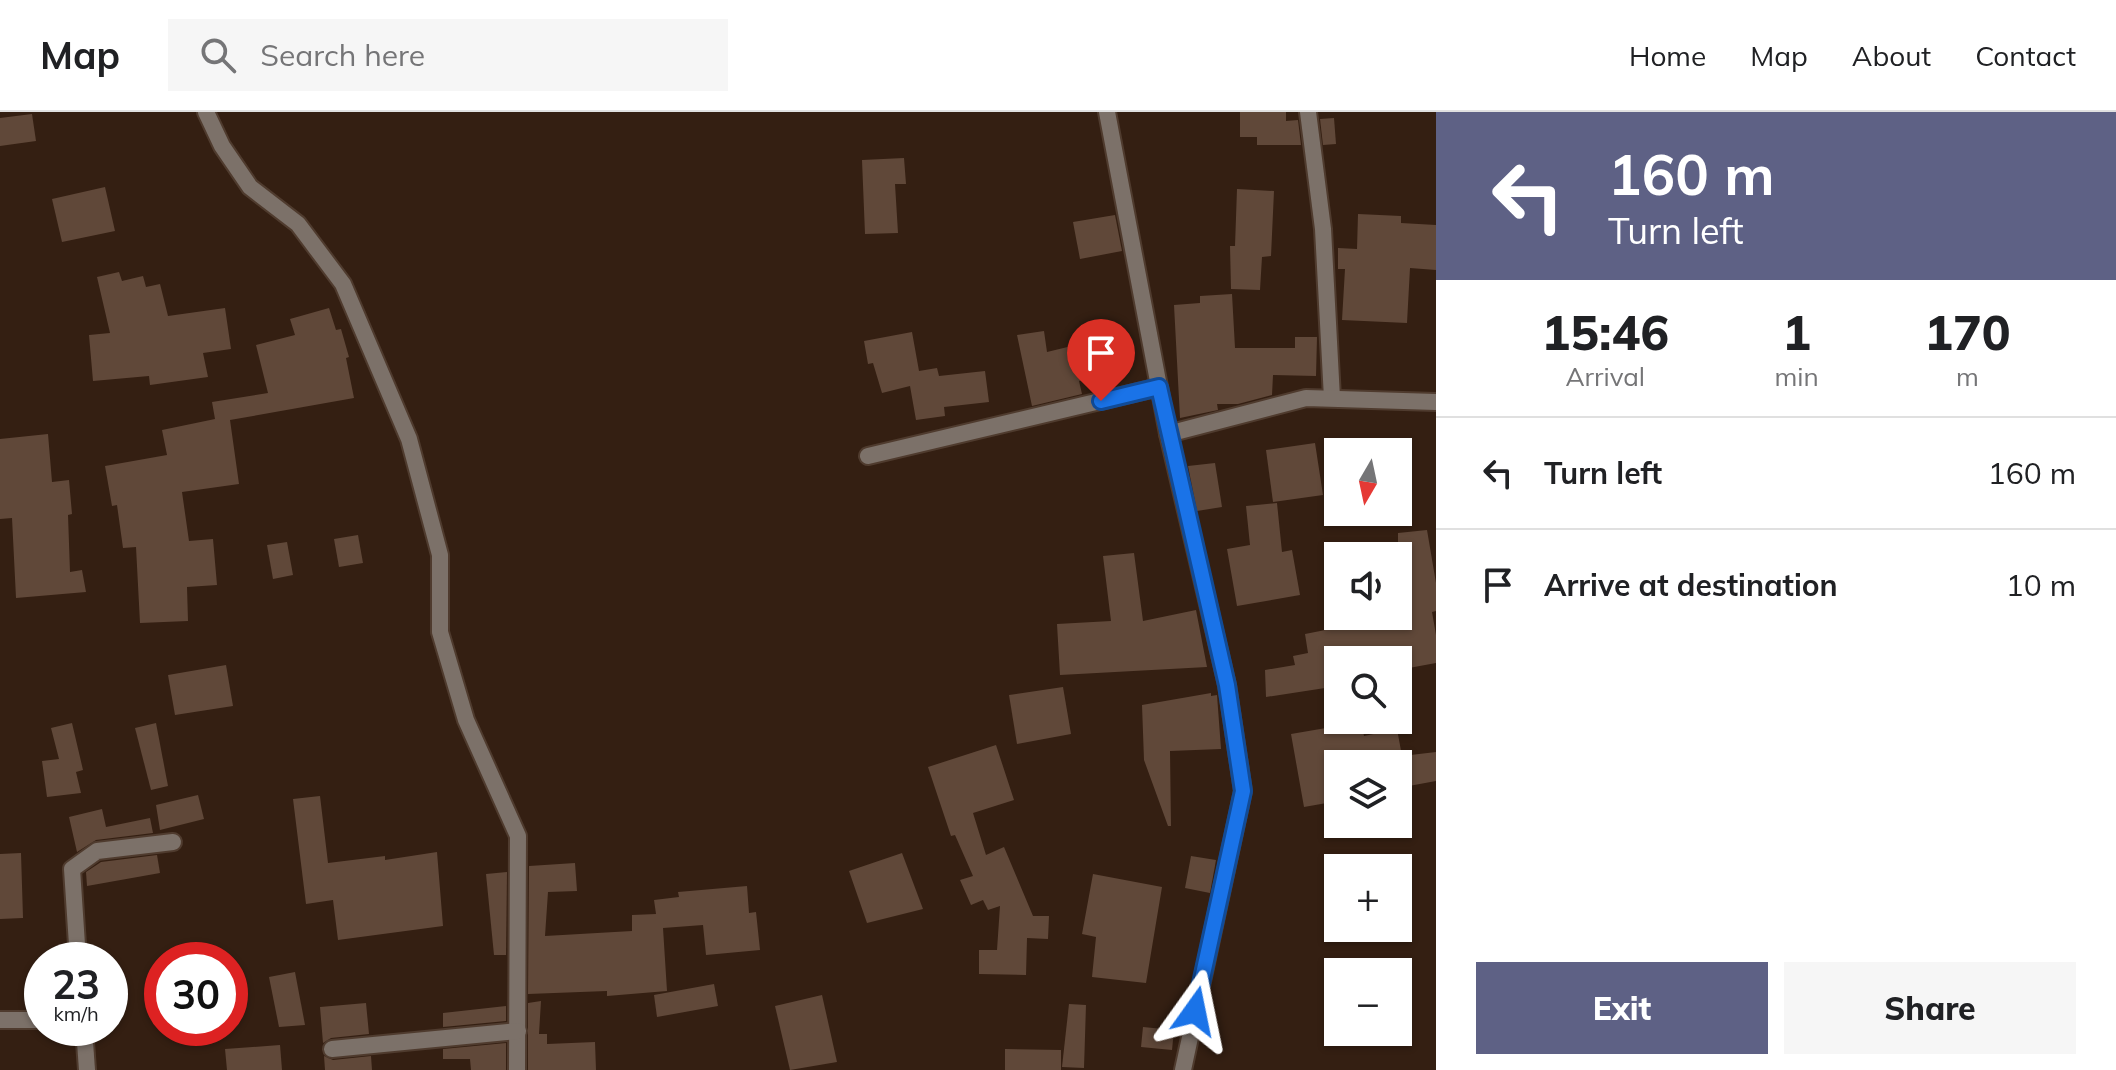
<!DOCTYPE html>
<meta charset="utf-8">
<style>
body{margin:0;font-family:Mulish,sans-serif;background:#f6f6f6;color:#202124;height:100vh;display:flex;flex-direction:column;font-size:30px;white-space:nowrap}
*{box-sizing:border-box;margin:0}
p{font-size:26px;color:#757577}
.icon{flex:none;width:44px;height:44px;fill:none;stroke:currentColor;stroke-width:2;stroke-linecap:round;stroke-linejoin:round}
.map{position:relative;flex:1;overflow:hidden}
.drawer{display:flex;flex-direction:column;background:#fff;width:680px}
.drawer>*{flex:none}
.guide{background:#5e6185;color:#fff;overflow:hidden}
.needle{width:52px;rotate:189deg}
.buttons{position:absolute;left:1324px;top:326px;display:grid;gap:16px}
.buttons a{display:grid;place-items:center;width:88px;height:88px;border-radius:0px;background:#fff;box-shadow:0 2px 6px #0004;font-size:40px}
.speed{position:absolute;left:24px;top:830px;display:flex;gap:16px;font-size:40px;font-weight:700;text-align:center}
.speed>*{display:grid;place-content:center;width:104px;height:104px;border-radius:50%;background:#fff;box-shadow:0 2px 6px #0004;line-height:1}
.speed small{font-size:20px;font-weight:400}
.speed .limit{border:12px solid #d22;background:#fff;color:#111}
.pin{position:absolute;display:grid;place-items:center;width:68px;height:68px;color:#fff;margin:-82px -34px;border-radius:50% 50% 50% 0;rotate:-45deg;box-shadow:0 0 8px #0007}
.pin .icon{rotate:45deg}
.me{position:absolute;width:88px;margin:-44px;rotate:12deg;stroke-linejoin:round;filter:drop-shadow(0 0 6px #0008)}
.turn{display:flex;align-items:center;gap:28px;height:168px;padding:0 40px;font-size:36px}
.turn .icon{width:104px;height:104px;stroke-width:2.5}
.turn b{display:block;font-size:56px;line-height:68px}
.eta{display:flex;justify-content:space-evenly;align-items:center;height:136px;text-align:center}
.eta b{font-size:48px;font-weight:800;line-height:56px}
.cta{display:flex;gap:16px;margin-top:auto;padding:16px 40px}
.cta a{flex:1;height:92px;border-radius:0px;background:#5e6185;color:#fff;font-size:32px;font-weight:800;line-height:92px;text-align:center}
.cta a+a{background:#f6f6f6;color:#202124}
ul{padding:0;list-style:none}
li{display:flex;align-items:center;gap:24px;height:112px;padding:0 40px;border-top:2px solid #e0e0e0}
li div{flex:1}
li b{display:block;font-size:30px}
li em{font-style:normal}
header{display:flex;align-items:center;gap:48px;box-sizing:border-box;height:112px;padding:0 40px;background:#fff;border-bottom:2px solid #e0e0e0}
header strong{font-size:38px}
nav{display:flex;gap:44px;margin-inline-start:auto;font-size:28px}
.search{width:560px;height:72px;background:#f6f6f6;display:flex;align-items:center;gap:20px;box-sizing:border-box;padding:0 28px;border-radius:0px;color:#757577;font-size:30px}
main{display:flex;flex:1;min-height:0}
.map>svg:first-child{display:block}
</style>
<header>
<strong>Map</strong>
<div class="search"><svg class="icon" aria-label="search" viewBox="0 0 24 24"><circle cx="10" cy="10" r="6"/><path d="M15 15l6 6"/></svg>Search here</div>
<nav><a>Home</a><a>Map</a><a>About</a><a>Contact</a></nav>
</header>
<main>
<div class="map">
<svg width="1436" height="958" viewBox="0 0 1436 958">
<rect width="100%" height="100%" fill="#341f12"/>
<!-- building -->
<g fill="#604839">
<polygon points="1240,0 1286,0 1286,9 1298,8 1301,33 1257,33 1257,25 1240,25"/>
<polygon points="32,2 36,29 0,34 0,6"/>
<polygon points="1334,6 1336,32 1323,33 1320,7"/>
<polygon points="904,46 906,72 895,72 898,121 865,122 862,48"/>
<polygon points="105,75 115,119 62,130 52,87"/>
<polygon points="1237,77 1274,79 1271,144 1262,145 1260,178 1231,177 1230,134 1235,134"/>
<polygon points="1358,102 1401,104 1401,111 1436,113 1436,158 1410,156 1407,211 1342,208 1345,157 1338,157 1338,136 1357,137"/>
<polygon points="1115,103 1122,139 1080,147 1073,110"/>
<polygon points="119,160 122,169 143,164 146,175 160,172 168,204 225,196 231,237 203,241 208,265 150,273 149,264 93,269 89,223 110,221 97,165"/>
<polygon points="1232,182 1235,236 1295,236 1295,225 1317,225 1316,264 1273,263 1272,283 1238,292 1217,292 1218,298 1180,306 1174,193 1200,191 1200,184"/>
<polygon points="329,196 336,218 341,217 349,245 346,246 354,286 230,308 239,372 182,380 189,429 213,427 217,473 187,475 188,509 140,511 136,435 123,436 117,393 112,394 105,354 167,343 162,318 215,307 212,290 268,281 256,233 295,223 290,207"/>
<polygon points="1044,219 1047,240 1084,231 1093,266 1079,269 1082,282 1032,294 1017,223"/>
<polygon points="912,220 919,259 937,256 939,264 985,259 989,290 944,295 945,304 916,308 910,274 882,281 873,251 868,252 864,229"/>
<polygon points="48,322 52,370 69,368 72,402 68,403 70,460 82,458 86,480 16,486 12,406 0,407 0,327"/>
<polygon points="1315,331 1323,383 1273,390 1266,338"/>
<polygon points="1215,351 1222,395 1197,399 1188,354"/>
<polygon points="1277,391 1282,440 1292,438 1300,483 1237,494 1227,437 1250,433 1246,394"/>
<polygon points="1427,418 1436,471 1436,499 1432,500 1436,523 1436,551 1398,558 1398,548 1338,548 1338,574 1266,585 1265,558 1295,553 1293,544 1308,541 1305,522 1361,511 1360,504 1398,504 1398,421"/>
<polygon points="358,423 363,451 339,455 334,427"/>
<polygon points="287,430 293,463 273,467 267,433"/>
<polygon points="1134,441 1143,509 1196,498 1207,555 1060,563 1057,512 1111,509 1103,444"/>
<polygon points="226,553 233,594 175,603 168,563"/>
<polygon points="1063,575 1071,622 1017,632 1009,583"/>
<polygon points="1211,581 1211,584 1217,583 1221,637 1170,639 1171,714 1168,714 1144,648 1142,593"/>
<polygon points="1361,610 1364,624 1397,617 1402,644 1436,640 1436,669 1398,676 1398,652 1338,652 1338,689 1304,695 1291,622"/>
<polygon points="72,611 83,658 76,660 81,681 47,685 42,649 59,647 51,616"/>
<polygon points="156,611 168,674 151,678 135,616"/>
<polygon points="996,633 1014,688 973,701 986,743 1004,735 1033,804 1049,804 1048,827 1027,826 1026,863 979,862 979,838 997,838 1000,794 988,798 983,788 971,793 960,768 973,764 955,723 951,724 928,655"/>
<polygon points="198,683 204,707 160,718 156,693"/>
<polygon points="320,684 328,751 385,744 385,748 437,740 443,814 338,828 333,788 306,792 293,687"/>
<polygon points="102,697 106,715 150,706 153,721 96,728 77,740 69,705"/>
<polygon points="21,741 23,806 0,807 0,742"/>
<polygon points="902,741 923,797 867,811 849,759"/>
<polygon points="157,743 160,761 87,774 86,760 101,750"/>
<polygon points="1191,744 1216,748 1210,781 1185,776"/>
<polygon points="575,751 577,779 548,780 545,824 632,819 632,803 656,802 654,788 679,785 678,780 747,774 749,801 756,800 760,838 706,843 703,813 663,816 667,879 607,884 607,879 528,882 529,754"/>
<polygon points="507,760 506,843 494,843 486,762"/>
<polygon points="1093,762 1162,775 1146,871 1092,865 1096,825 1082,822"/>
<polygon points="295,860 305,913 279,915 269,865"/>
<polygon points="714,872 718,894 657,905 654,883"/>
<polygon points="822,883 837,950 790,958 775,894"/>
<polygon points="541,889 539,922 547,922 547,932 595,930 596,958 528,958 528,891"/>
<polygon points="366,891 369,922 331,926 323,931 320,895"/>
<polygon points="1069,892 1086,893 1084,956 1062,955"/>
<polygon points="506,894 506,909 443,915 443,901"/>
<polygon points="1143,915 1174,918 1172,938 1141,935"/>
<polygon points="506,931 506,958 471,958 470,947 443,947 443,937"/>
<polygon points="280,933 282,958 227,958 225,937"/>
<polygon points="1005,937 1061,938 1061,958 1005,958"/>
<polygon points="324,944 333,948 371,944 372,958 325,958"/>
</g>
<g fill="none" stroke-linecap="round" stroke-linejoin="round">
<!-- minor casing -->
<g stroke="#4f3b2e" stroke-width="20">
<g id="minor">
<polyline points="206,0 222,34 250,75 298,112 343,172 409,327 440,443 440,520 466,608 518,724 517,958"/>
<polyline points="1107,0 1168,322 1227,573 1243,679 1183,958"/>
<polyline points="1308,0 1323,117 1332,286"/>
<polyline points="1168,322 1306,286 1436,290"/>
<polyline points="868,344 1159,275"/>
<polyline points="78,848 72,757 97,739 173,730"/>
<polyline points="0,908 42,908"/>
<polyline points="84,916 87,958"/>
<polyline points="332,937 518,919"/>
</g>
</g>
<!-- minor -->
<use href="#minor" stroke="#7c7169" stroke-width="16"/>
</g>
<g fill="none" stroke-linecap="round" stroke-linejoin="round">
<!-- route casing -->
<g stroke="#114b97" stroke-width="20">
<polyline id="route" points="1101,289 1159,275 1227,573 1243,679 1195,899"/>
</g>
<!-- route -->
<use href="#route" stroke="#1a73e8" stroke-width="14"/>
</g>
</svg>
<div class="buttons">
<a><svg class="needle" viewBox="-14 -14 28 28"><path d="M0-13l5 13h-10z" fill="#e53935"/><path d="M0 13l5-13h-10z" fill="#757577"/></svg></a>
<a><svg class="icon" aria-label="sound" viewBox="0 0 24 24"><path d="M4 9h4l5-4v14l-5-4H4zM17 9q2 3 0 6"/></svg></a>
<a><svg class="icon" aria-label="search" viewBox="0 0 24 24"><circle cx="10" cy="10" r="6"/><path d="M15 15l6 6"/></svg></a>
<a><svg class="icon" aria-label="layers" viewBox="0 0 24 24"><path d="M12 4l9 5-9 5-9-5zM3 14l9 5 9-5"/></svg></a>
<a>+</a>
<a>−</a>
</div>
<div class="speed"><div>23<small>km/h</small></div><div class="limit">30</div></div>
<div class="pin" style="left:1101px;top:289px;background:#d93025"><svg class="icon" aria-label="arrive" viewBox="0 0 24 24"><path d="M6 21V4h12l-3 4 3 4H6"/></svg></div>
<svg class="me" style="left:1195px;top:899px" viewBox="-20 -20 40 40"><path d="M0-17L14 15 0 8-14 15z" fill="#1a73e8" stroke="#fff" stroke-width="4"/></svg>
</div>
<section class="drawer">
<div class="guide">
<div class="turn"><svg class="icon" aria-label="left" viewBox="0 0 24 24"><path d="M17 20v-9H6M10 6l-5 5 5 5"/></svg><div><b>160 m</b>Turn left</div></div>
</div>
<div class="eta">
<div><b>15:46</b><p>Arrival</p></div>
<div><b>1</b><p>min</p></div>
<div><b>170</b><p>m</p></div>
</div>
<ul>
<li><svg class="icon" aria-label="left" viewBox="0 0 24 24"><path d="M17 20v-9H6M10 6l-5 5 5 5"/></svg><div><b>Turn left</b></div><em>160 m</em></li>
<li><svg class="icon" aria-label="arrive" viewBox="0 0 24 24"><path d="M6 21V4h12l-3 4 3 4H6"/></svg><div><b>Arrive at destination</b></div><em>10 m</em></li>
</ul>
<div class="cta"><a>Exit</a><a>Share</a></div>
</section>
</main>
